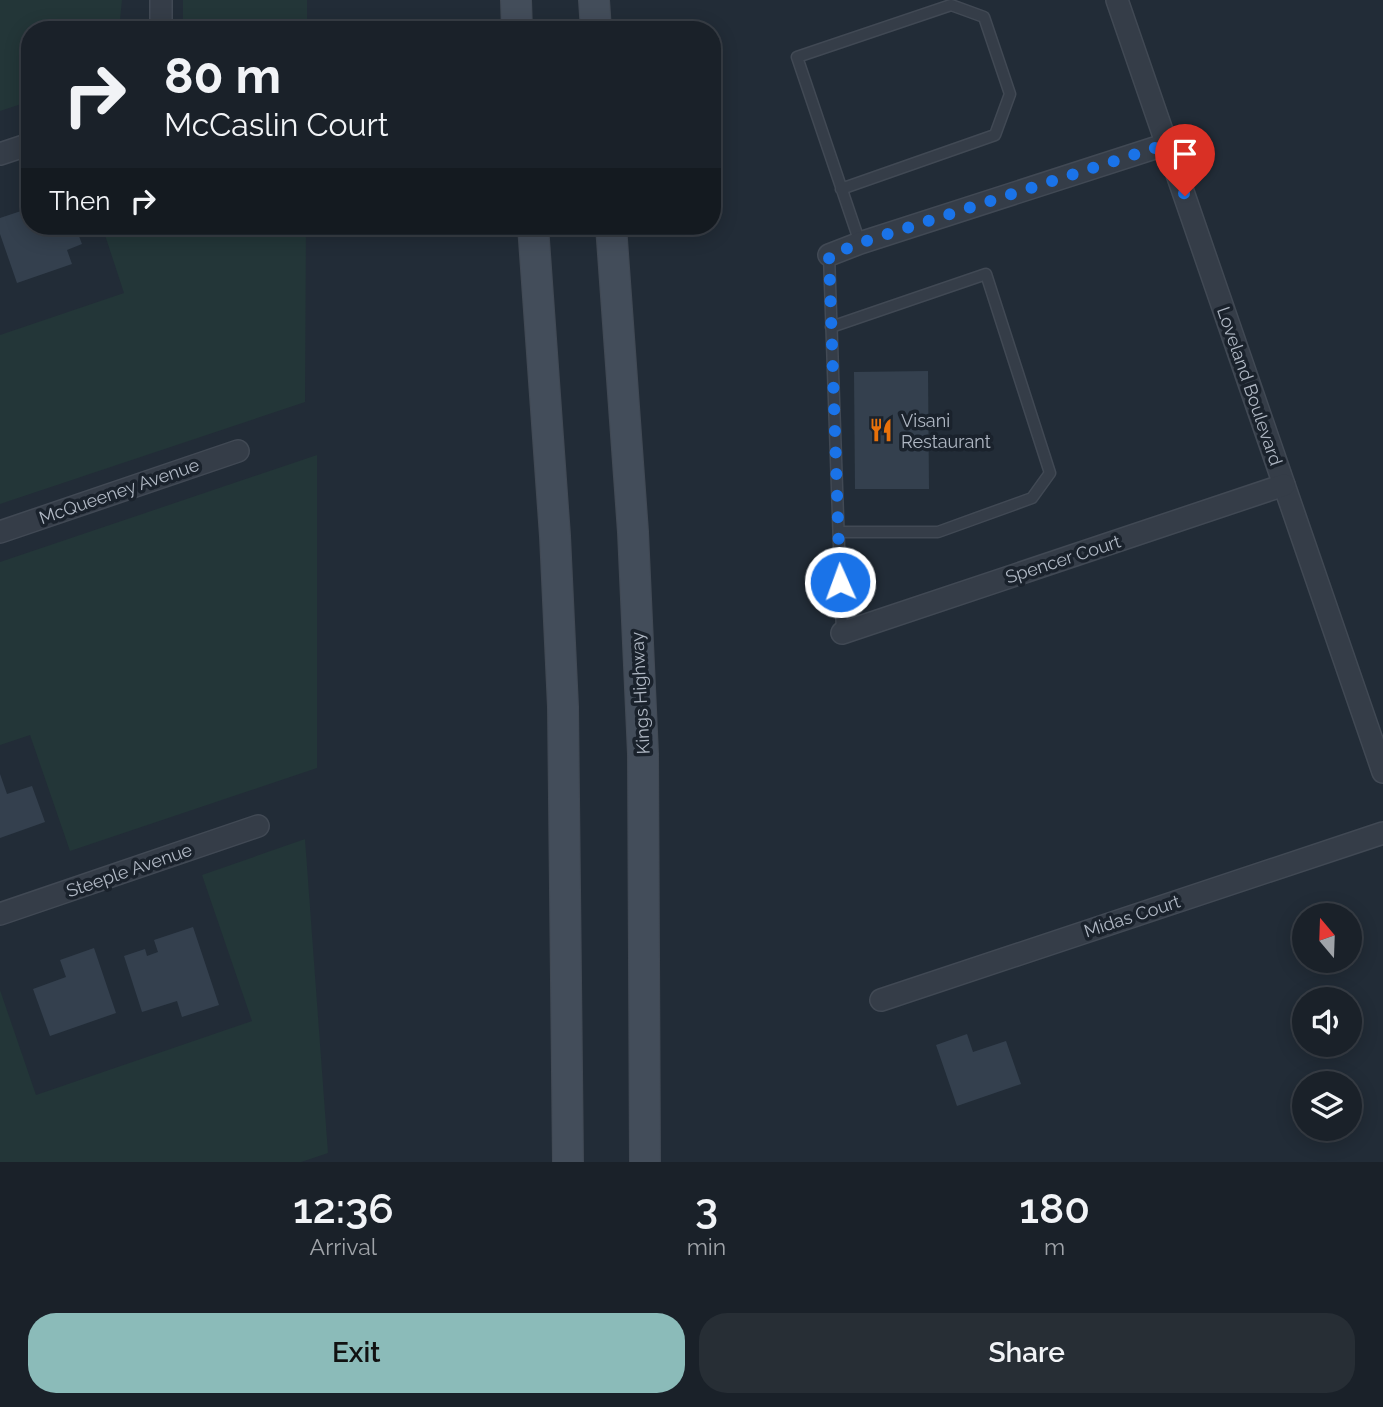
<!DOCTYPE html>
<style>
body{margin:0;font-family:Raleway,sans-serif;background:#272e35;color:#f1f3f6;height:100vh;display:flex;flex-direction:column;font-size:26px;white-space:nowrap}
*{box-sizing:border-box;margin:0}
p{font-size:23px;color:#9fa3a8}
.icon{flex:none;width:38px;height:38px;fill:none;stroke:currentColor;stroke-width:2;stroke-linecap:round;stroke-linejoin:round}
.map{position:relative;height:1162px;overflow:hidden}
.side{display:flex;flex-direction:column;background:#1a2129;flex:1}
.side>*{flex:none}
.top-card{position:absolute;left:21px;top:21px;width:700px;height:214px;border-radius:28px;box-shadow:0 4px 18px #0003,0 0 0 2px #383e46;background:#1a2129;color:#f1f3f6;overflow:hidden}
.needle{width:46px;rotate:341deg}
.tools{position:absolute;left:1292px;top:903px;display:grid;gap:14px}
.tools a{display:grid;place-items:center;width:70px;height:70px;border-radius:50%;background:#1a2129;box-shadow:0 4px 18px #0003,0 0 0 2px #383e46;font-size:35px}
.pin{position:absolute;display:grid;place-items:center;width:60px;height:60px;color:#fff;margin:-72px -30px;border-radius:50% 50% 50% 0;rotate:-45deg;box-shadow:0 0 7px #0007}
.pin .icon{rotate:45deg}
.me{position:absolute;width:77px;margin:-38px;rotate:358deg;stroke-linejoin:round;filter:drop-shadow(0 0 5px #0008)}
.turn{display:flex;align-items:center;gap:24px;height:147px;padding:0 28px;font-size:32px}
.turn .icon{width:91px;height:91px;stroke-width:2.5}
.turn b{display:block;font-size:49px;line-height:60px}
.then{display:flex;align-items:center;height:66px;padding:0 28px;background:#0003;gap:14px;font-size:26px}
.eta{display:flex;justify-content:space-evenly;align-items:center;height:119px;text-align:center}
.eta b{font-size:42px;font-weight:600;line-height:49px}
.button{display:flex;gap:14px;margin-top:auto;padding:14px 28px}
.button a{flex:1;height:80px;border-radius:28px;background:#8bbbb9;color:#111;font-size:28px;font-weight:600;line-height:80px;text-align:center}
.button a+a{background:#272e35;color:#f1f3f6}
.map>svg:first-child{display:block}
</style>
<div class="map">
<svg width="1383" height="1162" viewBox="0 0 1383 1162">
<rect width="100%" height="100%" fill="#222c37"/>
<!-- green -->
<g fill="#233638">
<polygon points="0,0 122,0 119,30 30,30 30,101 0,111"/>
<rect x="183" y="0" width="124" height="30"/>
<polygon points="102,226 306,226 305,402 0,504 0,335 124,293"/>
<polygon points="317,455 317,768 70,851 30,735 0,745 0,562"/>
<polygon points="305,839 328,1153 301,1162 0,1162 0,990 36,1095 252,1021 202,875"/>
</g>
<!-- building -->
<g fill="#34404e">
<polygon points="30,208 30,226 37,227 75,226 82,244 67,250 72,264 17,283 0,234 0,218"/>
<polygon points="928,371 929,489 855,489 854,372"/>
<polygon points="0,774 7,794 32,786 45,822 0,838"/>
<polygon points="193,927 219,1005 182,1017 177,1001 142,1012 124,956 145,949 147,956 158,952 154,940"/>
<polygon points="94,948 116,1013 50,1036 33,989 66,977 60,960"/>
<polygon points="967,1034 973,1052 1006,1041 1021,1084 957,1106 936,1045"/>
</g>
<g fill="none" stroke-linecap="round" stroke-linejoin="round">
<!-- service casing -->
<g stroke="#414954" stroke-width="13">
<g id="service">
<polyline points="841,189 995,135 1010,94 984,17 951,5 797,57 860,243"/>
<polyline points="829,255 842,633"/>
<polyline points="831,327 986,274 1050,473 1032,498 938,532 839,532"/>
</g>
</g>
<!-- minor casing -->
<g stroke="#414954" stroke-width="24">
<g id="minor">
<polyline points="161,0 161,30"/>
<polyline points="1117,0 1383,772"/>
<polyline points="0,154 30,144"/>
<polyline points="829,255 860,243 1167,144"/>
<polyline points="0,532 238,451"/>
<polyline points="842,633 1284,485"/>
<polyline points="0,914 258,826"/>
<polyline points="881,1000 1383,833"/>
</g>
</g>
<!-- secondary casing -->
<g stroke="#414954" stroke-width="32">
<g id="secondary">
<polyline points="516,0 517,30"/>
<polyline points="594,0 596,30"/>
<polyline points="533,226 555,536 563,707 568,1162"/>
<polyline points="611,226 633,532 643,754 645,1162"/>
</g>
</g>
<!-- service -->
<use href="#service" stroke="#353d48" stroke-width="10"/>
<!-- minor -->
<use href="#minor" stroke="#353d48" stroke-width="21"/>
<!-- secondary -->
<use href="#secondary" stroke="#434d5a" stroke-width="30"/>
</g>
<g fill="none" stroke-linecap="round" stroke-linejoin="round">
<!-- route -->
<polyline stroke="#1a73e8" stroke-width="12" stroke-dasharray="0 21.6" points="840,582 829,256 860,243 1167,144 1185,196"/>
</g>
<!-- icons -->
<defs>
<g id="restaurant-bare" transform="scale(1.89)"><path d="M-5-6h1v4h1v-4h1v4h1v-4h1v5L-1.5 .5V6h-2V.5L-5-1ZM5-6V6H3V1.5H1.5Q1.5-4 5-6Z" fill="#e8710a" stroke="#1a222c" stroke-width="2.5" paint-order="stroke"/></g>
</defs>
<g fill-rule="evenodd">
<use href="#restaurant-bare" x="881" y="430"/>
</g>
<g text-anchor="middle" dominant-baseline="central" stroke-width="7" stroke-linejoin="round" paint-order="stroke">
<!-- street labels -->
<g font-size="18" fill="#b0b8c4" stroke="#1a222c">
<text transform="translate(1250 386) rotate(71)">Loveland Boulevard</text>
<text transform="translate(119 491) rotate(-19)">McQueeney Avenue</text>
<text transform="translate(1063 559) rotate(-18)">Spencer Court</text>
<text transform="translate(640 693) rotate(-93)">Kings Highway</text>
<text transform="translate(129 870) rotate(-19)">Steeple Avenue</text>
<text transform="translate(1132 916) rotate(-18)">Midas Court</text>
</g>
<!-- poi labels -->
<g font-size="18" fill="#b0b8c4" stroke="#1a222c" text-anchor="start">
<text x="901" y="420">Visani<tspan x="901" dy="21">Restaurant</tspan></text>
</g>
</g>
</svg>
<div class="tools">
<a><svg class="needle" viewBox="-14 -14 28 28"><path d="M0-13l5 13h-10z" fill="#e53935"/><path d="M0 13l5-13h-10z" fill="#9fa3a8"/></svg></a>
<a><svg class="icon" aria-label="sound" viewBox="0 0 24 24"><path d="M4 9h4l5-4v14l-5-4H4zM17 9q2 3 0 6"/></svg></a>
<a><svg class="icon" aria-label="layers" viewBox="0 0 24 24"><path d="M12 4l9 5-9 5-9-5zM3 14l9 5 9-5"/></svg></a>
</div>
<div class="pin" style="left:1185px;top:196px;background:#d93025"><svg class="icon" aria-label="arrive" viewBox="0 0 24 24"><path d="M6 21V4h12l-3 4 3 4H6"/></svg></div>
<svg class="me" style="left:840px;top:582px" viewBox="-20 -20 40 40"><circle r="17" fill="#1a73e8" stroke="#fff" stroke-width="3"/><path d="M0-11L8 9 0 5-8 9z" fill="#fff"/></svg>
<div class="top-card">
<div class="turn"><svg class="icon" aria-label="right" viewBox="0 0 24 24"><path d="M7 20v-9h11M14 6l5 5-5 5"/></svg><div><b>80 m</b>McCaslin Court</div></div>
<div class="then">Then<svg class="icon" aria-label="right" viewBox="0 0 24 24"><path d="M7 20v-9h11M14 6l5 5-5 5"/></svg></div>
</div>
</div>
<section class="side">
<div class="eta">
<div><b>12:36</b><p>Arrival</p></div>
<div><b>3</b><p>min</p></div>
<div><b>180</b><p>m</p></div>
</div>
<div class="button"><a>Exit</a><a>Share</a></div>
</section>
